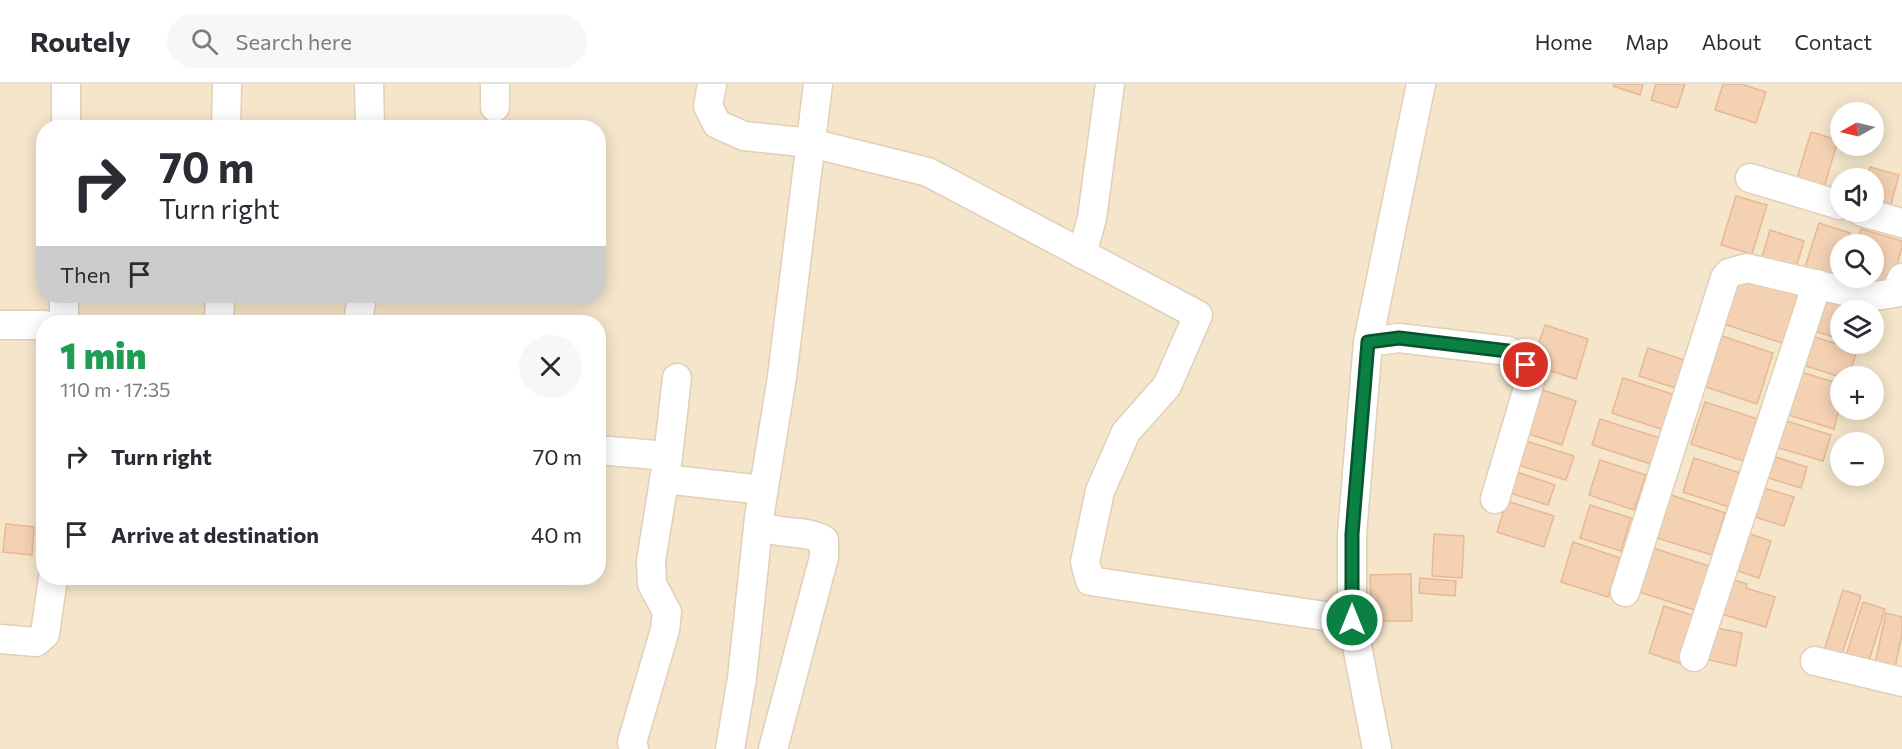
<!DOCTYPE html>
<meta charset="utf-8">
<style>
body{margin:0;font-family:Commissioner,sans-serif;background:#f7f7f7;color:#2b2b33;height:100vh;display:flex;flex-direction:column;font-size:22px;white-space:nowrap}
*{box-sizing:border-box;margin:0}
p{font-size:20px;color:#7c7c81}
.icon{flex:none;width:33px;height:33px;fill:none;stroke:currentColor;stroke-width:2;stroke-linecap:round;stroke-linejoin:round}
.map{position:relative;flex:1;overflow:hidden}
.drawer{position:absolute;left:36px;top:231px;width:570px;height:270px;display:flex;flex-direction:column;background:#fff;border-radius:24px;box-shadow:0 3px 15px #0003}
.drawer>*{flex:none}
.guide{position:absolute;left:36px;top:36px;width:570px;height:183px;border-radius:24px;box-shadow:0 3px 15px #0003;background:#fff;color:#2b2b33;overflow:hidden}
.needle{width:39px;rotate:262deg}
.tools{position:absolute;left:1830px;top:18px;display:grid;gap:12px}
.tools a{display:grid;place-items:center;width:54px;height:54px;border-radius:50%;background:#fff;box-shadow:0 3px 15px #0003;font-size:30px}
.pin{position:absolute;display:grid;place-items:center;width:51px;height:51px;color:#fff;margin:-26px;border:3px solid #fff;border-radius:50%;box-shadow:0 2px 6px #0007}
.me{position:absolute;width:66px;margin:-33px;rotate:0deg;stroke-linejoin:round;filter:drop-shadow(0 0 4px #0008)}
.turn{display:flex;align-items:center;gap:21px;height:126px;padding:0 24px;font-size:27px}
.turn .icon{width:78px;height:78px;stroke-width:2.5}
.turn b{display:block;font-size:42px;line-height:51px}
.then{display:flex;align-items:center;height:57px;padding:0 24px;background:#0003;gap:12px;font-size:22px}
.round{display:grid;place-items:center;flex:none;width:63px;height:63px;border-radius:32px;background:#f7f7f7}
.head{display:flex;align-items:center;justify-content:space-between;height:102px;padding:0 24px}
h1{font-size:36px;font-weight:800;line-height:45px;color:#1e9e55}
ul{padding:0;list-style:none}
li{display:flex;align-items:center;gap:18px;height:78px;padding:0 24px}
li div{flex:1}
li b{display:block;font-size:22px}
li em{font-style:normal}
header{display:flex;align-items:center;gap:36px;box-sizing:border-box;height:84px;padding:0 30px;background:#fff;border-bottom:2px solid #e1e1e2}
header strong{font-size:28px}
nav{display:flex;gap:33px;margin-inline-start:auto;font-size:21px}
.search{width:420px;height:54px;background:#f7f7f7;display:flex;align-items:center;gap:15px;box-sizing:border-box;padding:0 21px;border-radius:33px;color:#7c7c81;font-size:22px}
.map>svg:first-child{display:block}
</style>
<header>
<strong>Routely</strong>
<div class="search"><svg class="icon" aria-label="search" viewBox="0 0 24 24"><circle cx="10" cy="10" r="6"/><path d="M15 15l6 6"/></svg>Search here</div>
<nav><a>Home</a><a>Map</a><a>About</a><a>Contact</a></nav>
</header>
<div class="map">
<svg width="1902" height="665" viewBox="0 0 1902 665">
<rect width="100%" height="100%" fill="#fdf3dd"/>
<!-- residential -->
<path fill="#f5e5cb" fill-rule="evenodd" d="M0 0H1902V665H0ZM1840 28H1874V62H1840ZM44 44H598V212H44ZM1840 94H1874V128H1840ZM1840 160H1874V194H1840ZM1840 226H1874V260H1840ZM44 238H598V494H44ZM1840 292H1874V326H1840ZM1840 358H1874V392H1840Z"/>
<!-- building -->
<g fill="#f4d1b3" stroke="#e7b893" stroke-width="1.5">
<polygon points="1614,0 1643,0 1640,11 1613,2"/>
<polygon points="1656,0 1685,0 1677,24 1651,16"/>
<polygon points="1723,0 1741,0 1766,8 1756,39 1715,26"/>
<polygon points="1811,48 1838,56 1822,110 1795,101"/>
<polygon points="1870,83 1899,91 1888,131 1874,127 1876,104 1874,104 1874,94 1867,94"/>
<polygon points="1736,112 1767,121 1752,170 1721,161"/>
<polygon points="1819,139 1850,149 1846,160 1840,160 1840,180 1835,199 1803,190"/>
<polygon points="1861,145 1902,157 1902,164 1889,206 1847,194 1874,194 1874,160 1856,160"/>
<polygon points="1770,146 1804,157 1794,190 1760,180"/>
<polygon points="1740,190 1800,210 1785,260 1724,240"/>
<polygon points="1823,207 1869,226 1840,226 1840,255 1811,246"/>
<polygon points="1545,241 1588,255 1576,295 1532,281"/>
<polygon points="1716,250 1773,269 1757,320 1700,301"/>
<polygon points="1808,251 1857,266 1849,292 1840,293 1800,280"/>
<polygon points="1648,264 1687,277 1678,305 1639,292"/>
<polygon points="1795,286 1840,300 1840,321 1834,345 1782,329"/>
<polygon points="1623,294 1675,311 1664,346 1612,329"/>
<polygon points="1543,306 1576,317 1562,361 1529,350"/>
<polygon points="1705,318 1761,336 1747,378 1691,360"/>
<polygon points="1777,334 1831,351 1823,377 1769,361"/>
<polygon points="1600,335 1663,355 1654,381 1592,361"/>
<polygon points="1523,356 1574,372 1566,396 1515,380"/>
<polygon points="1772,372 1807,383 1801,404 1765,393"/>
<polygon points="1694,374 1740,389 1729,423 1683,408"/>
<polygon points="1600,376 1646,391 1634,426 1589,411"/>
<polygon points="1514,387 1555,401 1548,421 1507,408"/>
<polygon points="1757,402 1794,413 1784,442 1748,431"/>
<polygon points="1671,411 1725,429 1712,471 1657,454"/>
<polygon points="1507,417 1554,432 1544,463 1497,448"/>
<polygon points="1590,421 1631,434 1621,467 1580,454"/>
<polygon points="6,440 34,443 32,471 3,468"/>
<polygon points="1434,450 1464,452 1462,494 1432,492"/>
<polygon points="1750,450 1771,457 1759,494 1738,487"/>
<polygon points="1573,458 1620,474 1608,513 1561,498"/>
<polygon points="1650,463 1715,484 1701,528 1636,507"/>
<polygon points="1411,490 1412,537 1372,537 1370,491"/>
<polygon points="1724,493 1747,500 1746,504 1775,513 1766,543 1714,528"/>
<polygon points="1420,494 1456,497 1455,512 1419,509"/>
<polygon points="1843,506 1861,512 1841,573 1824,567"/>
<polygon points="1863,518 1885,525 1866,586 1844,578"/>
<polygon points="1664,522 1698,533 1682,580 1649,569"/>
<polygon points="1886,529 1902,533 1902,551 1894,588 1874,584"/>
<polygon points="1707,542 1742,549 1736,582 1701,574"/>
</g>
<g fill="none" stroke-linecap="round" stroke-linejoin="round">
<!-- minor casing -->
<g stroke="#e1cfb9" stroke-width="31">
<g id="minor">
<polyline points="369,0 370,44"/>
<polyline points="495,0 495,23"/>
<polyline points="712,0 708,22 717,40 744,52 811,59 928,88 1198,231 1167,302 1126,348 1100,407 1085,478 1090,497 1352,536"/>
<polyline points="66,44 66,0"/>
<polyline points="226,44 227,0"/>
<polyline points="1750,94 1840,121"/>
<polyline points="1862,128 1902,139"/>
<polyline points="1082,170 1092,134 1110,0"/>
<polyline points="64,238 64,212"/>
<polyline points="219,238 220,212"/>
<polyline points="358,238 362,212"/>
<polyline points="0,241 44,241"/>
<polyline points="1368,258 1421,0"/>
<polyline points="598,366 668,372"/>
<polyline points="664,395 763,406"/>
<polyline points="1625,508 1725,194 1729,189 1747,184 1869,213 1895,209 1902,194"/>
<polyline points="0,555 36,558 45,550 53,494"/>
<polyline points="1694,573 1817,200"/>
<polyline points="1815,577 1902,598"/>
<polyline points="634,665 632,658 665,546 667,528 652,500 651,477 668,372 677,294"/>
<polyline points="730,665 742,594 759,434"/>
<path d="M773 665 824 473V456C805 445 782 452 763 442L759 434 782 293 818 0"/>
<path d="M1377 665 1352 536V450L1368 258 1399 254 1508 267C1521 273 1531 282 1530 297L1495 415"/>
</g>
</g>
<!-- minor -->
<use href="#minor" stroke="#fff" stroke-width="28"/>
</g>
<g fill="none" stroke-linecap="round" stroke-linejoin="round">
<!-- route casing -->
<g stroke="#07532c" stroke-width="15">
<polyline id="route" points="1352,536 1352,450 1368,258 1399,254 1508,267 1520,272 1526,281"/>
</g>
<!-- route -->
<use href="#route" stroke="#0b8043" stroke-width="10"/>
</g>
</svg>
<div class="tools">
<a><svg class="needle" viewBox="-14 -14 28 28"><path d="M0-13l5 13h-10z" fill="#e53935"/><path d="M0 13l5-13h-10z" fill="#7c7c81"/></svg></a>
<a><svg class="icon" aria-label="sound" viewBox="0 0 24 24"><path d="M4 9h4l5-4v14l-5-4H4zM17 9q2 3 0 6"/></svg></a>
<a><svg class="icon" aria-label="search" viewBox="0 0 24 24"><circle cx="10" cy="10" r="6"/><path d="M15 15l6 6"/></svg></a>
<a><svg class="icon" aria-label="layers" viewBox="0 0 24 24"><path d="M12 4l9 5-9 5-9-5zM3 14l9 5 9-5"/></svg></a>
<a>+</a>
<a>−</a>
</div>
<div class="pin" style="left:1526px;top:281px;background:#d93025"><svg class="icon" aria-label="arrive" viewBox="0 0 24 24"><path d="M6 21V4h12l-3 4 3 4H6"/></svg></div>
<svg class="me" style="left:1352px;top:536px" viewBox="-20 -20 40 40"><circle r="17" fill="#0b8043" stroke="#fff" stroke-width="3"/><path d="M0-11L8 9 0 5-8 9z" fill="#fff"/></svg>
<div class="guide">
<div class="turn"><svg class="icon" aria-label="right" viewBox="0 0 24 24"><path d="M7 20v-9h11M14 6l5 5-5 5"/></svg><div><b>70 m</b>Turn right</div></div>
<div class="then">Then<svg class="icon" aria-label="arrive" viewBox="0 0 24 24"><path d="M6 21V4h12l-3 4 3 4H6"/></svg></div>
</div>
<section class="drawer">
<div class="head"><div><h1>1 min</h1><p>110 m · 17:35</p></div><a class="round"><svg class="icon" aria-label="close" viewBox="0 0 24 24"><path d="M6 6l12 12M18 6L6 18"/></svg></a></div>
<ul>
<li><svg class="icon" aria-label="right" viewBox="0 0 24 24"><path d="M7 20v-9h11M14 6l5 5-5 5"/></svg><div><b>Turn right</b></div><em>70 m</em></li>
<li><svg class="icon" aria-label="arrive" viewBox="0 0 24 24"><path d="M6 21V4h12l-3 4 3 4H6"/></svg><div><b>Arrive at destination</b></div><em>40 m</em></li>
</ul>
</section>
</div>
